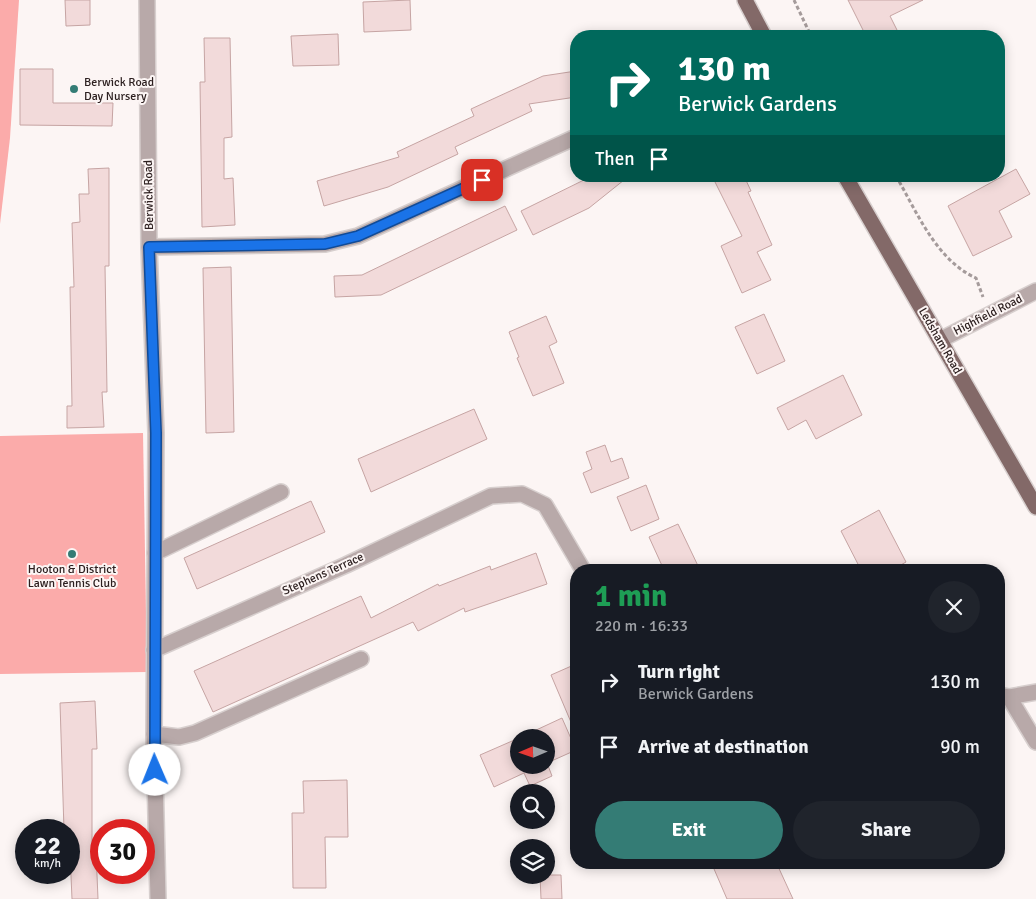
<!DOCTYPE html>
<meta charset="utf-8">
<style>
body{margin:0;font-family:Signika,sans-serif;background:#20242c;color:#f1f3f6;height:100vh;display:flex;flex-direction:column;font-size:19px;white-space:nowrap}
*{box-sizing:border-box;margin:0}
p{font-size:16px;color:#9ea1a6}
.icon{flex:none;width:28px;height:28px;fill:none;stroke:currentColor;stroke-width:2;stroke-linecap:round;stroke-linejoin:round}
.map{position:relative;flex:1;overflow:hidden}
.sheet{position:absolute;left:570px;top:564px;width:435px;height:305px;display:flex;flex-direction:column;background:#171b24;border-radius:20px;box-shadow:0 2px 12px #0003}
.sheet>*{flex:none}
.top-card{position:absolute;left:570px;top:30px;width:435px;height:152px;border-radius:20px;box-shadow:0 2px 12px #0003;background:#00695c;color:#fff;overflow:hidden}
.needle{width:32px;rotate:268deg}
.fabs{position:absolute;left:510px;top:729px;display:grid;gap:10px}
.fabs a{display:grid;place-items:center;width:45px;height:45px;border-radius:50%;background:#171b24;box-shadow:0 2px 12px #0003;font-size:25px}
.speed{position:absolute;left:15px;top:819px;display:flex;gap:10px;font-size:25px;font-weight:700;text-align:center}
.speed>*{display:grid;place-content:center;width:65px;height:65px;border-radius:50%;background:#171b24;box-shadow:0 2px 12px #0003;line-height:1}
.speed small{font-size:12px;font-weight:400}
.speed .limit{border:8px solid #d22;background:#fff;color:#111}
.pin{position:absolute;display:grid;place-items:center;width:42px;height:42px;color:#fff;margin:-21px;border-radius:10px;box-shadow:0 2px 8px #0006}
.me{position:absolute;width:55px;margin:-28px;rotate:359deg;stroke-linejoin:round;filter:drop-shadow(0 0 4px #0008)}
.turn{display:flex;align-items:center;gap:18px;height:105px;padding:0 25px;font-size:22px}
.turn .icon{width:65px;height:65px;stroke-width:2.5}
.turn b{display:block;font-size:35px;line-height:42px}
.then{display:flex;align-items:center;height:48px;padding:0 25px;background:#0003;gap:10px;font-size:19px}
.round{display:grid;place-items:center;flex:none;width:52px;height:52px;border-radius:26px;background:#20242c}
.head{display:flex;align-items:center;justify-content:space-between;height:85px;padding:0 25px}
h1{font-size:30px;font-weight:800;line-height:38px;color:#1e9e55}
.button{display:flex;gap:10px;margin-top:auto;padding:10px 25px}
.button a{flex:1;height:58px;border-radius:30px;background:#347c75;color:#fff;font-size:20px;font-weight:800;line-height:58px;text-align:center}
.button a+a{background:#20242c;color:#f1f3f6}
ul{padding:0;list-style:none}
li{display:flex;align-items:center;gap:15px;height:65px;padding:0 25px}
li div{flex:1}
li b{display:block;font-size:19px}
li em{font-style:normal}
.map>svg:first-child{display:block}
</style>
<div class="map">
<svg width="1036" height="899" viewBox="0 0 1036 899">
<rect width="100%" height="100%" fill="#fcf5f4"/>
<!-- green -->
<g fill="#fbabaa">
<polygon points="0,0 19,0 10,138 0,224"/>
<polygon points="143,433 147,672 0,674 0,436"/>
</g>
<!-- building -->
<g fill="#f2dada" stroke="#c6a4a3">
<polygon points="65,0 90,0 90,25 66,26"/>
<polygon points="410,0 411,30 364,32 363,2"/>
<polygon points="848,0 923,0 890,16 900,36 866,36"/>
<polygon points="338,34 339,65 293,66 291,36"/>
<polygon points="204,38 230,38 232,137 224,138 224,179 233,178 235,225 202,227 200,82 205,82"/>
<polygon points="20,69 53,69 53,103 113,103 112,126 20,125"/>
<polygon points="576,71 576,97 529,104 532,111 455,147 458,154 388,187 324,206 317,181 399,157 397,152 474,116 471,109 543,76"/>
<polygon points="109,168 109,266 105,266 107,392 102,392 104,427 67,428 67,406 72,406 70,287 74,287 72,223 80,222 79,194 89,194 88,169"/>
<polygon points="1016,169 1030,194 999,211 1012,237 973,256 948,206"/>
<polygon points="592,176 629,176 589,208 533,235 521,211"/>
<polygon points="712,176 744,176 751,191 748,192 772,245 757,252 771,280 742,293 721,246 742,236"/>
<polygon points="505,206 517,230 381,295 335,297 334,276 362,275"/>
<polygon points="231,267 234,432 206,433 203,268"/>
<polygon points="764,314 785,361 757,374 735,327"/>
<polygon points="546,316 557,342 549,346 564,383 533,396 517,358 519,357 509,332"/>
<polygon points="843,375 862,415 816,439 806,420 788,430 777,408"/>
<polygon points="474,409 487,439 371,492 358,459"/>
<polygon points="605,445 611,462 622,458 629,478 591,493 583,473 592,469 586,452"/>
<polygon points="646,485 659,519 631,531 617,497"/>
<polygon points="311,501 325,532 197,589 184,558"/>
<polygon points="879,510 906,562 892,570 861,570 841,531"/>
<polygon points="678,524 700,570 664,570 649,537"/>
<polygon points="536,553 547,584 465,612 464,608 418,631 413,622 213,712 194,671 361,596 371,618 438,584 439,586 490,566 491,570"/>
<polygon points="576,664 576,734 551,675"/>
<polygon points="95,701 97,749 92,749 92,852 96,851 98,899 72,899 69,830 64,830 60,703"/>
<polygon points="562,718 576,750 547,763 552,776 530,786 524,773 494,787 480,755 519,738 519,765 546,765 546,738 519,738"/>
<polygon points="347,780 348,837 325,837 326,888 293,888 292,813 304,813 303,781"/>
<polygon points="711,862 776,862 793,899 727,899"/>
<polygon points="540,875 561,875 562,899 541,899"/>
</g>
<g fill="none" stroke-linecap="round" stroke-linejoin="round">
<!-- minor casing -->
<g stroke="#d7cfce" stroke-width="18">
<g id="minor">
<polyline points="147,0 149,247 156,433 154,734 158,899"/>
<polyline points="149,247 325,244 358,236 576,137"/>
<polyline points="940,340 1036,291"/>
<polyline points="155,553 281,492"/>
<polyline points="154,650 346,565 491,496 522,494 545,505 583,570"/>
<polyline points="999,695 1009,697 1036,692"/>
<polyline points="1009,697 1036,742"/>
<polyline points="154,734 179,737 195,733 361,659"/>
</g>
</g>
<!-- major casing -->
<g stroke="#d7cfce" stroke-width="18">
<g id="major">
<polyline points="745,0 764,36"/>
<polyline points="845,176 1036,507"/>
</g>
</g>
<!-- path -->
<g stroke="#a59b9b" stroke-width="3" stroke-dasharray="4 2.5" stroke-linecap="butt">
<polyline points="794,0 811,36"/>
<path d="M896 176C917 212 936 260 976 278L983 297"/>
</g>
<!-- minor -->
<use href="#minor" stroke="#b8a9a9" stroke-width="15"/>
<!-- major -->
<use href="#major" stroke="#836968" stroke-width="15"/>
</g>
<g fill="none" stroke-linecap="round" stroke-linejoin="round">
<!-- route casing -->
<g stroke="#114b97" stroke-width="12">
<polyline id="route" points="155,770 156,433 149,247 325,244 358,236 482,180"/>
</g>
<!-- route -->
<use href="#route" stroke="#1a73e8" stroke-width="9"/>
</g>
<!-- markers -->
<g fill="#347c75" stroke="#fcf5f4" stroke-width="2">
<circle cx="74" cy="89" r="5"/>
<circle cx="72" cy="554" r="5"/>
</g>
<g text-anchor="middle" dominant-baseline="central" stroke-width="4" stroke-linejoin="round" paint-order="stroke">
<!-- poi labels -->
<g font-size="12" fill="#2d2020" stroke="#fcf5f4" text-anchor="start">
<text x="84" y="82">Berwick Road<tspan x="84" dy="14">Day Nursery</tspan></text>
<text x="72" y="569" text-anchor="middle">Hooton &amp; District<tspan x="72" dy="14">Lawn Tennis Club</tspan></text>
</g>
<!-- street labels -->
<g font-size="12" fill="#2d2020" stroke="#fcf5f4">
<text transform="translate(149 195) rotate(-91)">Berwick Road</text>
<text transform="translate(988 315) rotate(-27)">Highfield Road</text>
<text transform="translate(940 341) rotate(60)">Ledsham Road</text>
<text transform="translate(323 574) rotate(-24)">Stephens Terrace</text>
</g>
</g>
</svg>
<div class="fabs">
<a><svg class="needle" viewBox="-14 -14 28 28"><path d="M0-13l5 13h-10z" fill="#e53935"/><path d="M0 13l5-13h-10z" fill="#9ea1a6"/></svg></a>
<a><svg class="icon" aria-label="search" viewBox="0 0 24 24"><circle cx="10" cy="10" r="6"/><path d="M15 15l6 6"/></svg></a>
<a><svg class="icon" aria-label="layers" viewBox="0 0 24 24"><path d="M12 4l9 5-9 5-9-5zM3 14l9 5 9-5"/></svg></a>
</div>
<div class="speed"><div>22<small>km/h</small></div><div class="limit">30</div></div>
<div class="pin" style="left:482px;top:180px;background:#d93025"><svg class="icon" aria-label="arrive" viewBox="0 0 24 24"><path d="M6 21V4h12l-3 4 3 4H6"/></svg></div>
<svg class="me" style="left:155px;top:770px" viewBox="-20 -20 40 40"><circle r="19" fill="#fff"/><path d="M0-13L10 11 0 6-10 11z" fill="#1a73e8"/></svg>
<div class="top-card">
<div class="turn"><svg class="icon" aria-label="right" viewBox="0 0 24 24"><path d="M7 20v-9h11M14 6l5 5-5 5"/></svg><div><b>130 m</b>Berwick Gardens</div></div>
<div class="then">Then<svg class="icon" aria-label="arrive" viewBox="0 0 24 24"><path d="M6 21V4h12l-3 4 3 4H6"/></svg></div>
</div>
<section class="sheet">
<div class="head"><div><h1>1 min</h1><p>220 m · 16:33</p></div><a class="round"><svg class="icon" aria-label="close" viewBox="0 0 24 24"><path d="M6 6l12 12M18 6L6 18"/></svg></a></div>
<ul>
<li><svg class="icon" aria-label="right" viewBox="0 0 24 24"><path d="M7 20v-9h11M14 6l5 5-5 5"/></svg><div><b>Turn right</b><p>Berwick Gardens</p></div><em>130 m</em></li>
<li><svg class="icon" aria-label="arrive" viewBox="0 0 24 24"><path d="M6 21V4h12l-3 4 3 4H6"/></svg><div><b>Arrive at destination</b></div><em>90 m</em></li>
</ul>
<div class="button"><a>Exit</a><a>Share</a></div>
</section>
</div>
